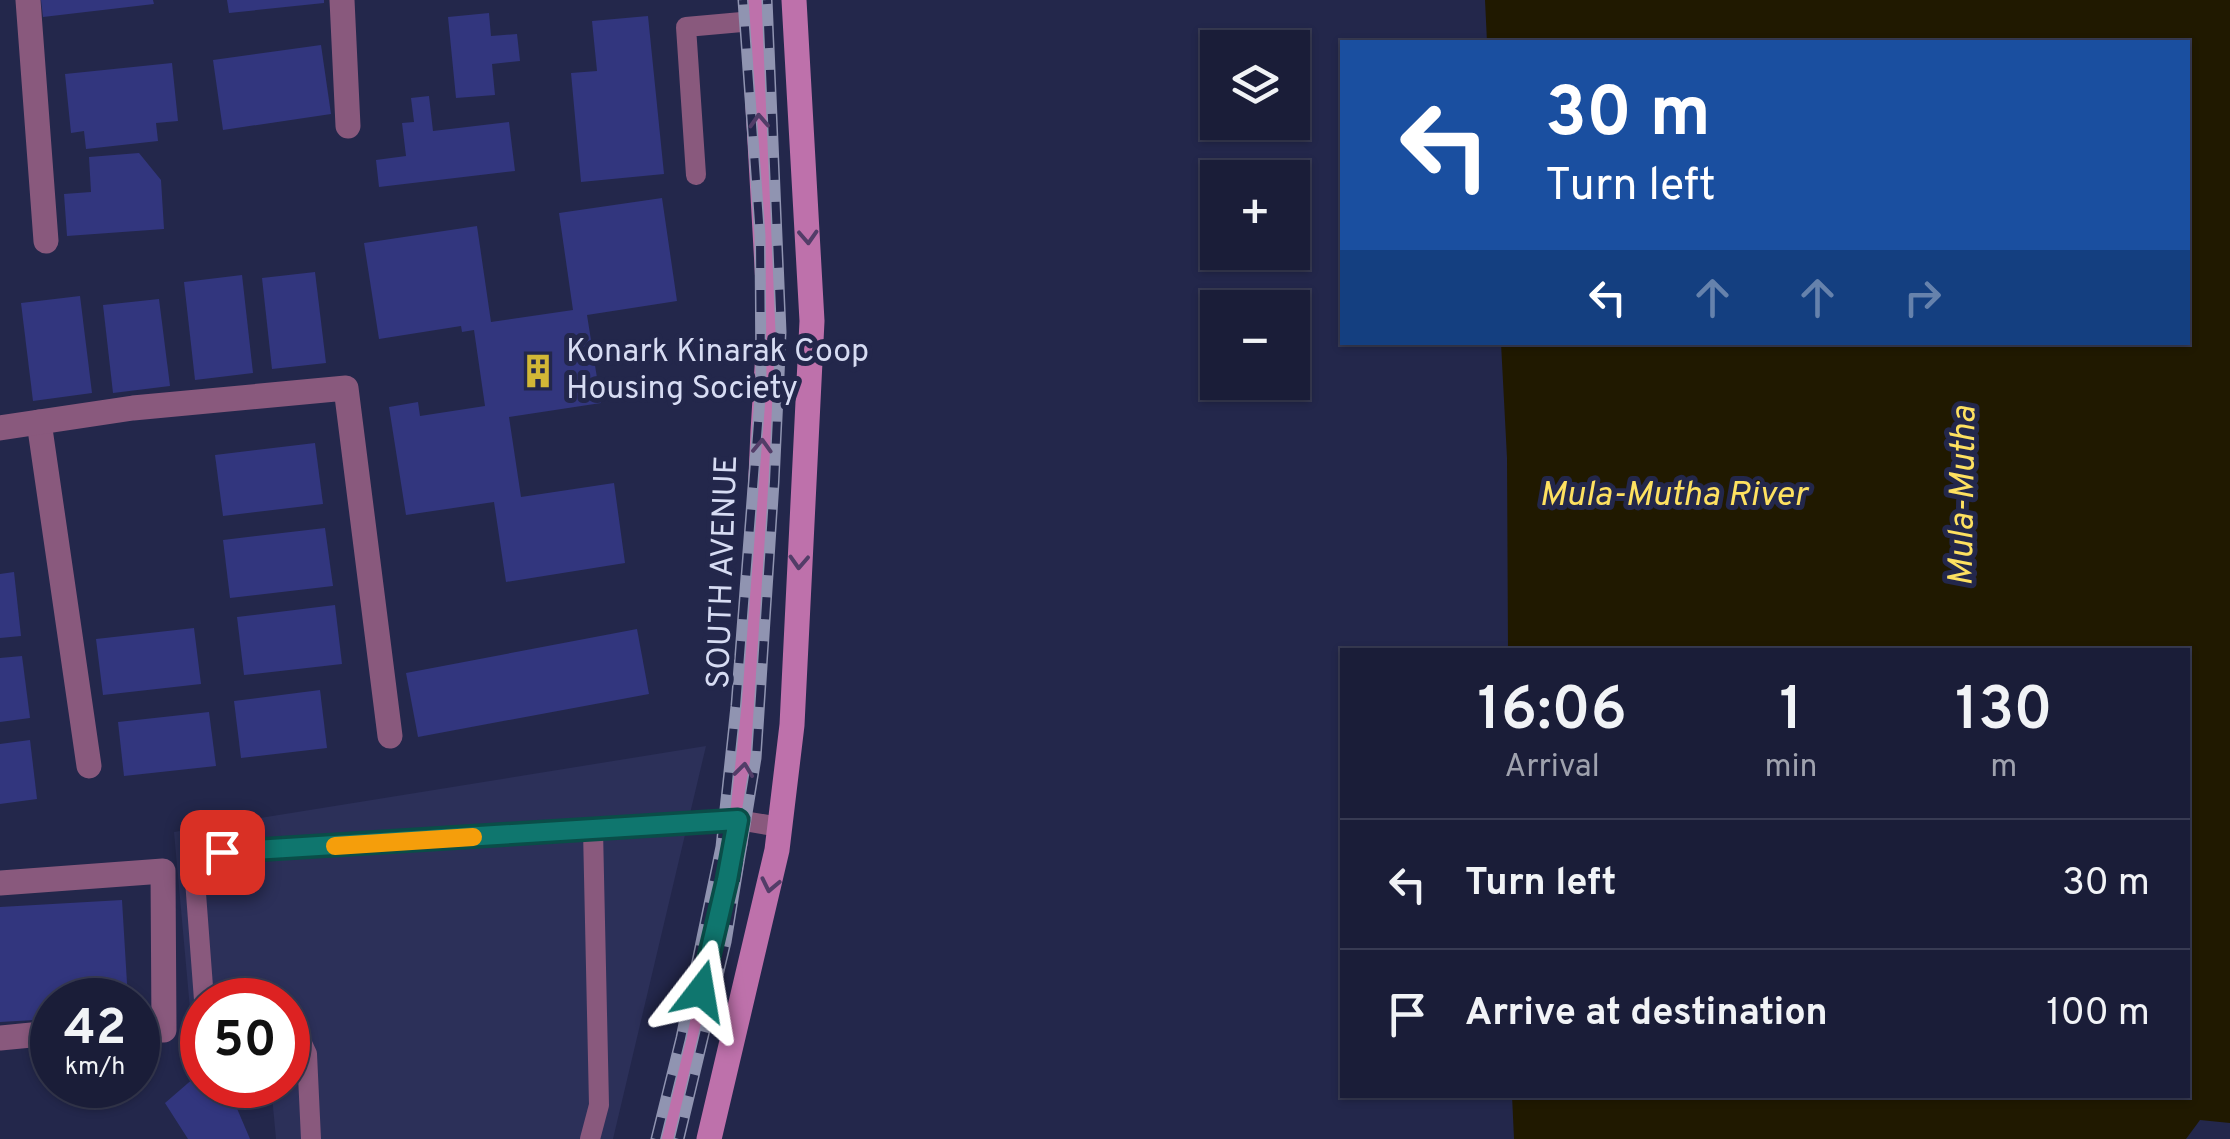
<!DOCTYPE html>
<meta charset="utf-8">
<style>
body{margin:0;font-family:Overpass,sans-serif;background:#272a43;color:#f1f3f6;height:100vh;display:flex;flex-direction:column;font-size:38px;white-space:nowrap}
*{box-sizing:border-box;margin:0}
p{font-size:32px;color:#9fa2ae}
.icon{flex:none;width:55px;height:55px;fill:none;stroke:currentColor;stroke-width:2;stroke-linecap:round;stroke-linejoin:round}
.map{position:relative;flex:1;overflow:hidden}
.sheet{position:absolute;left:1340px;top:648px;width:850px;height:450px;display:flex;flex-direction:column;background:#1a1d38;border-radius:0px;box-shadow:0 2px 8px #0004,0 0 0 2px #383b53}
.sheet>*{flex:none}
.top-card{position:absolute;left:1340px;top:40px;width:850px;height:305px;border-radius:0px;box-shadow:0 2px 8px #0004,0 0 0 2px #383b53;background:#1a4fa0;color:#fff;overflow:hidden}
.tools{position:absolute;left:1200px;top:30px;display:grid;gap:20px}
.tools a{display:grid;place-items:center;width:110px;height:110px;border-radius:0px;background:#1a1d38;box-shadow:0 2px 8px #0004,0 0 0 2px #383b53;font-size:50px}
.speed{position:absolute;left:30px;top:978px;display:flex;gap:20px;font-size:50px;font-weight:700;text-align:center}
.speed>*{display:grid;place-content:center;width:130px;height:130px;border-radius:50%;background:#1a1d38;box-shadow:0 2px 8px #0004,0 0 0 2px #383b53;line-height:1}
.speed small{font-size:25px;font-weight:400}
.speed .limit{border:15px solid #d22;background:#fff;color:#111}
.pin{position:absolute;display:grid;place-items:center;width:85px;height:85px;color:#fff;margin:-42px;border-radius:20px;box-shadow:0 5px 15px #0006}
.me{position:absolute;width:110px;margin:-55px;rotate:14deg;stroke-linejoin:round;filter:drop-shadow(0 0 8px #0008)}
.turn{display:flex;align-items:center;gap:35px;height:210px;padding:0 40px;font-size:45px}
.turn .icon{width:130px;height:130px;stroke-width:2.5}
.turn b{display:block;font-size:70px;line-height:85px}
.lanes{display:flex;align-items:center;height:95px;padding:0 40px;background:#0003;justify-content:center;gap:50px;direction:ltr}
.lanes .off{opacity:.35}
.eta{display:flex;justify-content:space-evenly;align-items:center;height:170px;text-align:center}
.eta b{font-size:60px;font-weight:600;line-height:70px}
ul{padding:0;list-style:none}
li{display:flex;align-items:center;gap:30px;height:130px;padding:0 40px;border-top:2px solid #383b53}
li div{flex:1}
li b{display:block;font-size:38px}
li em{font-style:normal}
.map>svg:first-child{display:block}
</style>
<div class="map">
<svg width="2230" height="1139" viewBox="0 0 2230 1139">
<rect width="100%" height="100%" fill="#23274b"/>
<!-- built -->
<polygon fill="#2c3059" points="706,746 613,1139 276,1139 271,1085 288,1085 288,1000 202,1000 202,1053 194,1053 174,832"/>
<!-- water -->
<polygon fill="#201900" points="1485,0 2230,0 2230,1123 2200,1120 2186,1139 1514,1139 1512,1095 2188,1095 2188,650 1508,650 1507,458 1501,343 2188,342 2188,42 1487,42"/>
<!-- building -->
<g fill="#32367e">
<polygon points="41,0 153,0 154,4 43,17"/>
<polygon points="227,0 324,0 324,3 229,13"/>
<polygon points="489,13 491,36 517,34 520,61 492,64 495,95 456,98 448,17"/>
<polygon points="648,16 664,174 581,182 571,73 597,71 592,21"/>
<polygon points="321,45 331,114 223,130 213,60"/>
<polygon points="172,63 178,121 156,123 158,141 86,149 84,131 71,133 65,74"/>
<polygon points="429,96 433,131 509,122 515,171 379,187 376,160 406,156 402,123 414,122 411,98"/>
<polygon points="139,153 161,180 164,229 67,236 64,194 91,192 89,157"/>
<polygon points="662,198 677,301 587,315 601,403 509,417 521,497 614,483 625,563 506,582 494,502 406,515 389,407 418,402 420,416 485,406 474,330 462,332 461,326 379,339 364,243 477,226 491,322 573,310 559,213"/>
<polygon points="315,272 326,363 272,369 262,278"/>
<polygon points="242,275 253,373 195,380 184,282"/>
<polygon points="80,296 92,393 33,401 21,303"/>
<polygon points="159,299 170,386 113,393 103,305"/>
<polygon points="315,443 323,504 223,516 215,455"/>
<polygon points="325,528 333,586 230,598 223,540"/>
<polygon points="14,572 21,636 0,638 0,574"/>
<polygon points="335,605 342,664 244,675 237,617"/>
<polygon points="194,628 201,684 103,695 96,639"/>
<polygon points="637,629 649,694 418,737 406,673"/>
<polygon points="22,656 30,718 0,722 0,658"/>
<polygon points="320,690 327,748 241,758 234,701"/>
<polygon points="209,712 216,766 124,776 118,722"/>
<polygon points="30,740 37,799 0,804 0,744"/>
<polygon points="122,900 128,1000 52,1000 52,1019 0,1022 0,907"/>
<polygon points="202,1071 202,1085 227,1085 250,1139 188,1139 165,1103"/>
</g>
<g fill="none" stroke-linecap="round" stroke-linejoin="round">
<!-- lane -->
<g stroke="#89597d" stroke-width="20">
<polyline points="696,175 686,27 753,21"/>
<polyline points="204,1000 195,880 203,862 222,852 738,820 780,827"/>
<polyline points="288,1032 300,1039 307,1054 311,1139"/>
<polyline points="590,1139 599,1105 593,830"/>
</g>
<!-- street -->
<g stroke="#89597d" stroke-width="25">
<polyline points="28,0 46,241"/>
<polyline points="342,0 348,126"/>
<polyline points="39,422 89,766"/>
<polyline points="0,428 133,408 346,388 390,736"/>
<polyline points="0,883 163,871 164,1030 138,1030"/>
<polyline points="0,1038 52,1033"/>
</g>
<!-- secondary -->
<g stroke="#be71ab" stroke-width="25">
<polyline points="665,1139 735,843 750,722 763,431 770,320 752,0"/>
<polyline points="709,1139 777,850 792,725 812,321 794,0"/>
</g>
<!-- rail casing -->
<g stroke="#9094b1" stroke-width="11">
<g id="rail">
<polyline points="656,1139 681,1038 721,847 736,706 761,385 760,236 743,0"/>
<polyline points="679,1139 726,942 756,758 774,482 781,332 767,0"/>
</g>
</g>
<!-- rail -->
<use href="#rail" stroke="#23274b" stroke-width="8" stroke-dasharray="22" stroke-linecap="butt"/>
</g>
<!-- one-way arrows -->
<defs><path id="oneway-chevron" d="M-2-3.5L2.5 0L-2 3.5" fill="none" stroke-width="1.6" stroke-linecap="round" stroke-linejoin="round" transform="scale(2.5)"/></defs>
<g stroke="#523d68">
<use href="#oneway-chevron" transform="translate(759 121) rotate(-93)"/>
<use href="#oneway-chevron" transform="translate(808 237) rotate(87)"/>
<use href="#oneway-chevron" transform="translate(762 446) rotate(-88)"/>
<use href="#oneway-chevron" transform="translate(799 562) rotate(93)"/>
<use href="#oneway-chevron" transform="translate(744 770) rotate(-83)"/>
<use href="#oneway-chevron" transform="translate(770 885) rotate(102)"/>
</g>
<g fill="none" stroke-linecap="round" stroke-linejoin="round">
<!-- route casing -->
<g stroke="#0a4d48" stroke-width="25">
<polyline id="route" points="222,852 738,820 727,880 701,991"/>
</g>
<!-- route -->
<use href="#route" stroke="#0f766e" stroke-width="18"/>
<!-- slow -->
<polyline stroke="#f59e0b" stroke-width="18" points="335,846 473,837"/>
</g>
<!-- icons -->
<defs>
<g id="building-bare" transform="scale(2.7)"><path d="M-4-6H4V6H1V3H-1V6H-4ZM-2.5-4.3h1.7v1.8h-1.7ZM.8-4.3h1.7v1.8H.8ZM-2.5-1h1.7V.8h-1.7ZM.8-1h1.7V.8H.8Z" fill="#d2b736" stroke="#23274b" stroke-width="2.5" paint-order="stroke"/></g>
</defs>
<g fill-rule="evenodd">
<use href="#building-bare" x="538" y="371"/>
</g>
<g text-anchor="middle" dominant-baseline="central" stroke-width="10" stroke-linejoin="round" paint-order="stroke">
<!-- poi labels -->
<g font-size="32" fill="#d7dcf3" stroke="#23274b" text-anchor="start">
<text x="566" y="353">Konark Kinarak Coop<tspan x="566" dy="37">Housing Society</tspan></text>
</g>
<!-- street labels -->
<g font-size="32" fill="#d7dcf3" stroke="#23274b">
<text transform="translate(724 572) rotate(-88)">SOUTH AVENUE</text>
</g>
<!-- water labels -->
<g font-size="35" font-style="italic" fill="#fee160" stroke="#23274b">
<text x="1673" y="496">Mula-Mutha River</text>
<text transform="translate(1964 496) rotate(-89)">Mula-Mutha</text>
</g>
</g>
</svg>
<div class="tools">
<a><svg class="icon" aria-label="layers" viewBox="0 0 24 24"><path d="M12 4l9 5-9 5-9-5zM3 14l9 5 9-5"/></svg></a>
<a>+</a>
<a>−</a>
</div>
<div class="speed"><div>42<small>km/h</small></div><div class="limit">50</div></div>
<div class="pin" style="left:222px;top:852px;background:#d93025"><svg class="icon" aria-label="arrive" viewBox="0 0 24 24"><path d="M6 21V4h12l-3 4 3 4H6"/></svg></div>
<svg class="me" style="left:701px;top:991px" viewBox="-20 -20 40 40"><path d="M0-17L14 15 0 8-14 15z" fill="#0f766e" stroke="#fff" stroke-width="4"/></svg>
<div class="top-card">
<div class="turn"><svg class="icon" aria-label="left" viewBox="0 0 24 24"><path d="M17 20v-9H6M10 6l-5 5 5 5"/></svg><div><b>30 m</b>Turn left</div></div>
<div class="lanes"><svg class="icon" aria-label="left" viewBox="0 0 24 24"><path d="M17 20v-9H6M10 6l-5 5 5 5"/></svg><svg class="icon off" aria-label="ahead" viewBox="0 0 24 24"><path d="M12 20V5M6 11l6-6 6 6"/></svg><svg class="icon off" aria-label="ahead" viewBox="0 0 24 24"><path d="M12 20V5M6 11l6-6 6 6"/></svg><svg class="icon off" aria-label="right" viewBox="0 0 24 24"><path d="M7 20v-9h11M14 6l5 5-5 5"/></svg></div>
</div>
<section class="sheet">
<div class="eta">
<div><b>16:06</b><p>Arrival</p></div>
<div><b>1</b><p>min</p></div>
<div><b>130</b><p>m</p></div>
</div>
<ul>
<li><svg class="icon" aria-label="left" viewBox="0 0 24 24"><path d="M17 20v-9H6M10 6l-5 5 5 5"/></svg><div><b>Turn left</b></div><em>30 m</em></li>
<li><svg class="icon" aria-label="arrive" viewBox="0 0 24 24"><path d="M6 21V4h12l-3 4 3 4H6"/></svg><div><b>Arrive at destination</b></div><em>100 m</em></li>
</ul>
</section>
</div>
